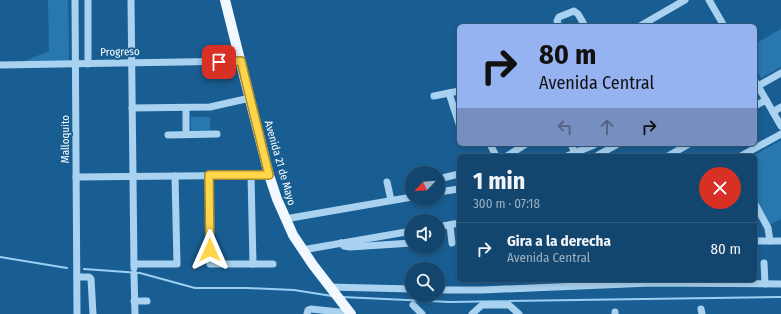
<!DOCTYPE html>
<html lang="es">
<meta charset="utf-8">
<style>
body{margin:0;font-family:"Fira Sans Condensed",sans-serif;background:#1c4d73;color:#f1f3f6;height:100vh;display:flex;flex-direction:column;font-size:15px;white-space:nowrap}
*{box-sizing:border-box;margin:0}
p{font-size:13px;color:#9db1c2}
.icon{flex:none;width:22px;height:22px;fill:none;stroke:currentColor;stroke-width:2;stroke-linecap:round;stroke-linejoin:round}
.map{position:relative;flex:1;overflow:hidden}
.drawer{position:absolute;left:457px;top:154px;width:300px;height:128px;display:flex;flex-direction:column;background:#13466e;border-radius:6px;box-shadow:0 2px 6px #0003,0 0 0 1px #325e81}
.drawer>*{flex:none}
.guide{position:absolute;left:457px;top:24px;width:300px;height:122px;border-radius:6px;box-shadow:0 2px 6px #0003,0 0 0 1px #325e81;background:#95b2f1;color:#111;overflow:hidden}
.needle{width:26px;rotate:244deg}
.tools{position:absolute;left:405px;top:166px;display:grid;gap:8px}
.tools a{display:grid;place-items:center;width:40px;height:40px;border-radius:50%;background:#13466e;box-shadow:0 2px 6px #0003,0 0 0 1px #325e81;font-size:20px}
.pin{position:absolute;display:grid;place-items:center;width:34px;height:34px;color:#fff;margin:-17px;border-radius:8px;box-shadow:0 2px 6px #0006}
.me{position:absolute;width:44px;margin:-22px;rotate:0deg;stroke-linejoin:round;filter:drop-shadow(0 0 3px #0008)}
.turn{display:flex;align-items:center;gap:14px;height:84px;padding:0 16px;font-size:18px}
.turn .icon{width:52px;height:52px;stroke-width:2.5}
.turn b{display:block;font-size:28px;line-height:34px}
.lanes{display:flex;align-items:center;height:38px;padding:0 16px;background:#0003;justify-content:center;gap:20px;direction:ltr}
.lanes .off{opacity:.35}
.round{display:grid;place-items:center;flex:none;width:42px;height:42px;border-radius:21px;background:#1c4d73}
.head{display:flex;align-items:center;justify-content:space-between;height:68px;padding:0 16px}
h1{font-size:24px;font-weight:700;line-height:30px}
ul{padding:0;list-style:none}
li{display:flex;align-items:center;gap:12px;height:52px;padding:0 16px;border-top:1px solid #325e81}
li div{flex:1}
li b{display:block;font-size:15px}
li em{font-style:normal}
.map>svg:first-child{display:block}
</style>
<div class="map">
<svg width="781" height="314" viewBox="0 0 781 314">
<rect width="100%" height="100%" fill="#195e92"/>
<!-- green -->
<g fill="#2877ae">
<polygon points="48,0 68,0 69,61 22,62 49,51"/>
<polygon points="781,29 781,67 761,78 755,67 755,44"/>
<rect x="191" y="117" width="19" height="16"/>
<polygon points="781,140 781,219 769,225 755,200 755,156 753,156"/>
</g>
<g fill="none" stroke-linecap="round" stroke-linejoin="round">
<!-- stream -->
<g stroke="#9bcff2" stroke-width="2">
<polyline points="0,257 67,268"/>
<polyline points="84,269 140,273 195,288 247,288 294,290 332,296"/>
<polyline points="342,297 450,302 781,297"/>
</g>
<!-- minor -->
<g stroke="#a8d2f0" stroke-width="7">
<polyline points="75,0 77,314"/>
<polyline points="88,0 88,64"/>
<polyline points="131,0 134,268"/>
<polyline points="709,0 724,26"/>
<polyline points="559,26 557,21 559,17 574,11 578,14 585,26"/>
<polyline points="640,26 685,0"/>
<polyline points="0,65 241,61"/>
<polyline points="755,81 781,126"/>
<polyline points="758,86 781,73"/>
<polyline points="449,93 459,124"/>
<polyline points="434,96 459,91"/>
<polyline points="755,106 766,100"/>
<polyline points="132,108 210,107 250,98"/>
<polyline points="773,112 781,107"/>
<polyline points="186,134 186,108"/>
<polyline points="168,135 217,134"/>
<polyline points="490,144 496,156"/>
<polyline points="571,144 575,153"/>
<polyline points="598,155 618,144"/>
<polyline points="507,156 526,144"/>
<polyline points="567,156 594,145"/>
<polyline points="668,156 689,144"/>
<polyline points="741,156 781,134"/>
<polyline points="209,175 210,264 273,264"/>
<polyline points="251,175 253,264"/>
<polyline points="76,177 269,175"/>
<polyline points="438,179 459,174"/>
<polyline points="387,182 391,200"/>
<polyline points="438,192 459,189"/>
<polyline points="755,204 768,228 770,241"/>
<polyline points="285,219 412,197"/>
<polyline points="450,225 452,243"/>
<polyline points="438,227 459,223"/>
<polyline points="755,241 781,241"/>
<polyline points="341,243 344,246 350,247 412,243"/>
<polyline points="425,247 425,248"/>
<polyline points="302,250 412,231"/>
<polyline points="764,263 765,284"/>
<polyline points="134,264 177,264 175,176"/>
<polyline points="134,274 135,314"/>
<polyline points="77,277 89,277 91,279 93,314"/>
<polyline points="329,287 412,289"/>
<polyline points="438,290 482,290 651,283 781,284"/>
<polyline points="134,301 147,301"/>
<polyline points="413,305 422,314"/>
<polyline points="701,309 702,314"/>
<polyline points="615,312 615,314"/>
<polyline points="307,314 308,310 311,309 339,312 348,311"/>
<polyline points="472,314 482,305 509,305 519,314"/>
</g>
<!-- major -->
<polyline stroke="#f1f8ff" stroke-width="10" points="225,0 269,175 277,199 293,235 313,265 351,314"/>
</g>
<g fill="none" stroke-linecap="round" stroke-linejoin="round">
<!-- route casing -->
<g stroke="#a68a30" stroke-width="10">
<polyline id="route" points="210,250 209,175 269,175 241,61 219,62"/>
</g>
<!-- route -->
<use href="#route" stroke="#ffd54a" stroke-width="7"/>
</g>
<g text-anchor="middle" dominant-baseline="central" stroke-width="4" stroke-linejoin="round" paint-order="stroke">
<!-- street labels -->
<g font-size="11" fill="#fff" stroke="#195e92">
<text transform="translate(120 52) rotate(-1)">Progreso</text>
<text transform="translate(65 139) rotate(-90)">Malloquito</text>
<text transform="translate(280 163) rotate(74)">Avenida 21 de Mayo</text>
</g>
</g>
</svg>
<div class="tools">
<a><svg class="needle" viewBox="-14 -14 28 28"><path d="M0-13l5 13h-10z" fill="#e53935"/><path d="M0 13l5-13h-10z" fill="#9db1c2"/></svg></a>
<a><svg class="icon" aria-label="sound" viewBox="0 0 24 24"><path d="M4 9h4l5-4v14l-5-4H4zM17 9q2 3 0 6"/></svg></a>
<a><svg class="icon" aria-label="search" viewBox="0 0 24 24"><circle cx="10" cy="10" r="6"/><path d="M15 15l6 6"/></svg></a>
</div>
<div class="pin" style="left:219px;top:62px;background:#d93025"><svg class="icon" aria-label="arrive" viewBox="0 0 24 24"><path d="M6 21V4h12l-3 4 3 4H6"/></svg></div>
<svg class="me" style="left:210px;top:250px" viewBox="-20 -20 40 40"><path d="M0-17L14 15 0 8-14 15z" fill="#ffd54a" stroke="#fff" stroke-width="4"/></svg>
<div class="guide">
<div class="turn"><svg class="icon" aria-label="right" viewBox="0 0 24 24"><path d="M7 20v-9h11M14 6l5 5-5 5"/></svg><div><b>80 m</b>Avenida Central</div></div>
<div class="lanes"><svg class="icon off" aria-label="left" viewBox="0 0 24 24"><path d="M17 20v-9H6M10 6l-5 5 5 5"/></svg><svg class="icon off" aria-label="ahead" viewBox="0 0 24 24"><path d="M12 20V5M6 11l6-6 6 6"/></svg><svg class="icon" aria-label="right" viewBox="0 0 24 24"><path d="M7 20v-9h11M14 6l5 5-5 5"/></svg></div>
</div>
<section class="drawer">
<div class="head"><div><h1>1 min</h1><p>300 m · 07:18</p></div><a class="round" style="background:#d93025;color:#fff"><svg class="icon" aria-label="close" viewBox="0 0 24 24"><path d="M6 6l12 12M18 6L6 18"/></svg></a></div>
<ul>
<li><svg class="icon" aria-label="right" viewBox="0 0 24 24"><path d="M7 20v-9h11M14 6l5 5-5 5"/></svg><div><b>Gira a la derecha</b><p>Avenida Central</p></div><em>80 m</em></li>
</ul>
</section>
</div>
